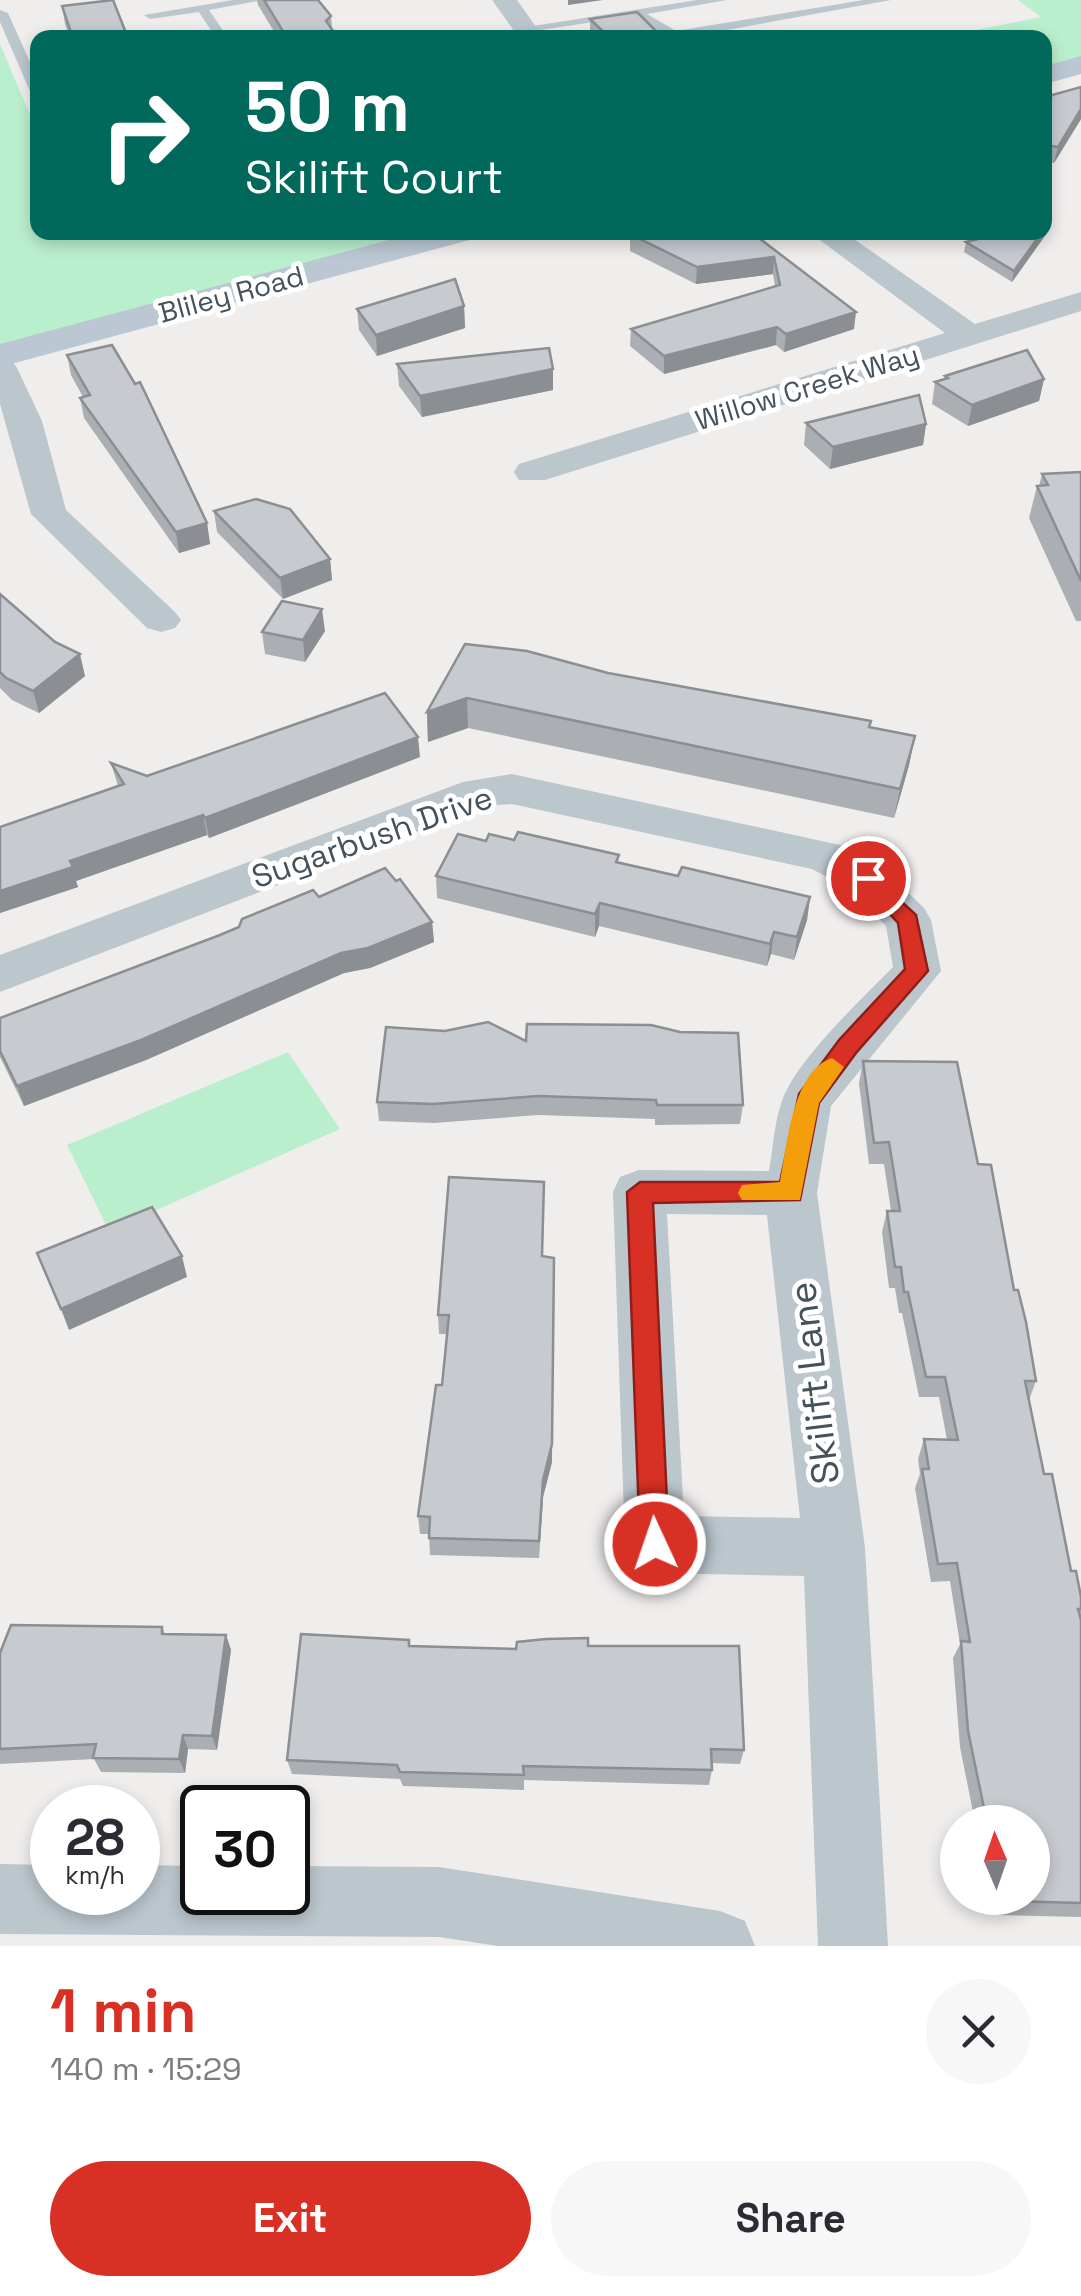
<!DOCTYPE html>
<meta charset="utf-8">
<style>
body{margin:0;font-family:"Space Grotesk",sans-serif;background:#f7f7f7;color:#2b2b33;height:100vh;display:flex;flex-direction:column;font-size:38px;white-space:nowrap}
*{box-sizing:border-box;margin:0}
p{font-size:32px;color:#7c7c81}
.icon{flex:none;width:55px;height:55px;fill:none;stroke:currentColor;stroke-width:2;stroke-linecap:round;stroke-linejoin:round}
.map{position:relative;height:1946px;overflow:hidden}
.drawer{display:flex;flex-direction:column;background:#fff;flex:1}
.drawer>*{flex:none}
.hud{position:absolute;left:30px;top:30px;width:1022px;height:210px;border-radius:20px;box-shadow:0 5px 15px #0003;background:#00695c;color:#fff;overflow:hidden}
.needle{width:65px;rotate:358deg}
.tools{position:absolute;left:940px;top:1805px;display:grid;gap:20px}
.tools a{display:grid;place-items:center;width:110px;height:110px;border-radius:50%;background:#fff;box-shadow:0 5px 15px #0003;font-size:50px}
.speed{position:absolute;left:30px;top:1785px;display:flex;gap:20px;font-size:50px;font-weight:700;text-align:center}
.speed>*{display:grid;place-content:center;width:130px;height:130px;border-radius:50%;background:#fff;box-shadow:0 5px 15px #0003;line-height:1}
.speed small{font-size:25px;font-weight:400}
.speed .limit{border:5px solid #111;border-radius:15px;background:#fff;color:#111}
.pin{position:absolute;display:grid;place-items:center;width:85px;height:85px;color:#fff;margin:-42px;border:5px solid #fff;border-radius:50%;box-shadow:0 2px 10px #0007}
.me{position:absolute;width:110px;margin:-55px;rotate:357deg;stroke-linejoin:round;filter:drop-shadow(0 0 8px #0008)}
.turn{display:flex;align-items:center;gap:35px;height:210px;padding:0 50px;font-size:45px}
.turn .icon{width:130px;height:130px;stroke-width:2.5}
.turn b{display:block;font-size:70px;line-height:85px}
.round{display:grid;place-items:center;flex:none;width:105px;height:105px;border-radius:52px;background:#f7f7f7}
.head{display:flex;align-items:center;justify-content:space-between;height:170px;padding:0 50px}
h1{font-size:60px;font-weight:700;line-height:75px;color:#d93025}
.button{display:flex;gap:20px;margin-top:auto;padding:20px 50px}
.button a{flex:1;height:115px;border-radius:60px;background:#d93025;color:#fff;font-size:40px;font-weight:700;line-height:115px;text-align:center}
.button a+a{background:#f7f7f7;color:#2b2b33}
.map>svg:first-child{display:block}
</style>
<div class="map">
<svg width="1081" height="1946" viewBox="0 0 1081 1946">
<rect width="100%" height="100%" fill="#f0eded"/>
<!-- green -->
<g fill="#baefcd">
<polygon points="1018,0 1081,0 1081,58 1045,67 1045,38 936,38 1041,17"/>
<polygon points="0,44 37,131 38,232 81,233 84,238 114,232 442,233 0,347"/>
<polygon points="288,1052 340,1129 109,1231 67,1145"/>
</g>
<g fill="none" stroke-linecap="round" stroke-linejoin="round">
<!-- lane -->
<g fill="#bbc6cd" fill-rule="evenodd">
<polygon points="233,0 263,0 209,10 228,38 216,38 199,12 150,19 144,15"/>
<polygon points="697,0 727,0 647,14 676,31 864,0 891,0 683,38 658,34 634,16 527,32 521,28"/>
<polygon points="0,10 8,13 38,80 38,100 32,96 0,22"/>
</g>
<!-- street -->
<g fill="#bbc6cd" fill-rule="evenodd">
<polygon points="492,0 517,0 544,38 519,38"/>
<polygon points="809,232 844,232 975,324 1081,292 1081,311 545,480 519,480 514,472 519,464 945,333"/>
<polygon points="0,358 12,361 17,368 42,421 66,510 175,612 181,620 175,628 161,632 147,628 31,514 0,404"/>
<path d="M512 774 840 845 883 868 924 908 931 920 941 971 831 1106 817 1193 865 1548 888 1946H818L804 1576 655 1573 633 1565 625 1544 613 1192 620 1177 639 1170 769 1171C773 1149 774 1123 782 1101 796 1060 862 999 893 967L886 926 851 890 812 869 512 804 483 806 0 992V955L463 782ZM667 1214 767 1215 800 1518 684 1516Z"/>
<polygon points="0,1864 52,1865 52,1892 138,1892 138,1865 202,1866 202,1892 288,1892 288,1866 439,1867 720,1911 745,1921 755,1946 498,1946 439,1937 0,1934"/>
</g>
<!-- secondary -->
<g fill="#bbc7d2" fill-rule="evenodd">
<polygon points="1081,56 1081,74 1045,84 1045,66"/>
<polygon points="419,232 478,232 473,239 0,367 0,344"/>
</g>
</g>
<!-- wall -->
<g fill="#abafb3">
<polygon points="257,0 318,0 331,16 332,28 338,38 278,38 258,5"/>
<polygon points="62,6 128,38 70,38 65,24"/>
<polygon points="590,19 663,38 590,38"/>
<polygon points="1081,87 1081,119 1054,163 1045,162 1045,106"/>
<polygon points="1049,222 1047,233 1012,282 964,252 966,242"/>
<polygon points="751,232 854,329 784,352 776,345 664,374 630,346 631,329 775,286 773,274 696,284 630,251 630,234"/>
<polygon points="464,306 465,328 377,356 359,330 357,309"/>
<polygon points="67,355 207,523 210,544 179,553 84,418 80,398 83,397 71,375"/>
<polygon points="397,364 553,390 422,417 399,386"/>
<polygon points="945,376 1044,379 1039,401 968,426 932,404 935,382 944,380"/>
<polygon points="806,423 926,424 923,445 830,469 804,445"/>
<polygon points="1081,472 1081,621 1076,621 1029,518 1037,486 1039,486 1042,474"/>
<polygon points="214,511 330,559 332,580 283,599 217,532"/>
<polygon points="0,594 85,676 39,713 12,700 0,688"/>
<polygon points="325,631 305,662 265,654 262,632"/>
<polygon points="465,644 915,736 909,765 894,818 468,728 428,742 427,712"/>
<polygon points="420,757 209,838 207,835 76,881 78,887 0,913 0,827 118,786 111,763 147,776"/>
<polygon points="514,840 619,855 618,863 678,876 810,897 807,920 794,960 771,954 767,966 599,926 595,937 437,898 436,876 486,841"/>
<polygon points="319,897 432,922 434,942 370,968 344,973 146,1060 24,1106 0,1057 0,1018"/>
<polygon points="526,1041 743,1105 740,1124 655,1125 655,1119 538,1115 434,1123 379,1121 377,1102"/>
<polygon points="863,1061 978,1164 1014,1290 1036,1381 1029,1400 1044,1474 1071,1571 1081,1597 1081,1917 998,1915 996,1898 1032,1898 1032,1822 975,1822 960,1747 953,1658 960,1644 950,1581 931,1582 915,1488 920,1474 918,1459 924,1439 947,1440 939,1397 919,1397 902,1313 899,1313 895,1288 889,1288 882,1232 887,1211 891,1211 884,1164 869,1164 859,1083"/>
<polygon points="542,1256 554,1258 552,1462 543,1497 539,1558 430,1555 429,1534 420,1534 418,1516 442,1385 447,1334 439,1334 438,1315"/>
<polygon points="162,1627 165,1634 226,1635 231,1650 217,1750 188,1749 185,1773 101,1772 94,1759 0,1764 0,1653"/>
<polygon points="410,1646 516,1649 588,1646 744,1750 740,1764 712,1763 712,1770 709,1785 524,1780 524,1790 403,1786 400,1779 292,1774 287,1760"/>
</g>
<!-- shaded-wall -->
<g fill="#8b8e92">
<polygon points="568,0 603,0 568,5"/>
<polygon points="1081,109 1081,119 1054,163 1058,147"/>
<polygon points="1049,222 1047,233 1012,282 1014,271 1042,232 1045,232 1045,228"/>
<polygon points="774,257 773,274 696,284 697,267"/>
<polygon points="464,306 465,328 377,356 376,335"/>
<polygon points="856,312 854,329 784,352 786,334"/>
<polygon points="777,327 776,345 664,374 664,356"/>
<polygon points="553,369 553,390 422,417 420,396"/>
<polygon points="1044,379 1039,401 968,426 972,405"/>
<polygon points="926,424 923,445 830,469 833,447"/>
<polygon points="207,523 210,544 179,553 176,532"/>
<polygon points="330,559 332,580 283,599 280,578"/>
<polygon points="322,609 325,631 305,662 303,640"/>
<polygon points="80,654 85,676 39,713 33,691"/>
<polygon points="467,698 468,728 428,742 427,712"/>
<polygon points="915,736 909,765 894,818 900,789"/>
<polygon points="418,737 420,757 209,838 205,818"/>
<polygon points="203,815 207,835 76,881 78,887 0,913 0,891 70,861"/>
<polygon points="810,897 807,920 794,960 797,937"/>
<polygon points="600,903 599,926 595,937 595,914"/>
<polygon points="432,922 434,942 370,968 344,973 146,1060 24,1106 17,1086 341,953"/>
<polygon points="774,932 771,954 767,966 770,944"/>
<polygon points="182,1256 187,1277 69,1330 61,1309"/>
<polygon points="552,1444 552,1462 543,1497 539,1558 543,1480"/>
<polygon points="226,1635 231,1650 217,1750 212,1736"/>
<polygon points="183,1735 188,1749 185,1773 179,1759"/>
</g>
<!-- building -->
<g fill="#c7cbd0" stroke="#8b8e92" stroke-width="2.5">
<polygon points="113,0 128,38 73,38 62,6"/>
<polygon points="264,0 318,0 331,16 326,21 338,38 287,38"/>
<polygon points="637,12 663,38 610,38 590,19"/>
<polygon points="1081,87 1081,109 1058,147 1045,145 1045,106 1052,95"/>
<polygon points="638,232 751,232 856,312 786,334 777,327 664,356 631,329 780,285 774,257 697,267 630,234"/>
<polygon points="1006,232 1042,232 1014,271 966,242"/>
<polygon points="455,279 464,306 376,335 357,309"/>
<polygon points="112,345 135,384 140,382 207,523 176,532 80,398 90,395 67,355"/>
<polygon points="549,348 553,369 420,396 397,364"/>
<polygon points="1027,350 1044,379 972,405 935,382 948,378 945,376"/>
<polygon points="919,395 926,424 833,447 806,423"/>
<polygon points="1081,472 1081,581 1037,486 1048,485 1042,474"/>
<polygon points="256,499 290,509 330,559 280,578 214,511"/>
<polygon points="0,594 55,642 80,654 33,691 6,678 0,672"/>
<polygon points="282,601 322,609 303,640 262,632"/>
<polygon points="465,644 527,651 608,673 871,721 869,727 915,736 900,789 467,698 427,712"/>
<polygon points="385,693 418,737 205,818 203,815 70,861 73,867 0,891 0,827 124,784 111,763 147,776"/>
<polygon points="518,832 619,855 616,862 678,876 682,867 810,897 797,937 774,932 770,944 600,903 595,914 436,876 458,834 486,841 489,834 514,840"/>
<polygon points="385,868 396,881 400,879 432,922 368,948 341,953 141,1040 17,1086 0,1051 0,1018 220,935 239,927 242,919 313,890 319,897"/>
<polygon points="488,1022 526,1041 527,1024 651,1025 680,1032 738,1033 743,1105 657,1105 656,1100 538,1096 433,1104 377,1102 386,1027 445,1031"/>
<polygon points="863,1061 957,1062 978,1164 991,1165 1014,1290 1018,1290 1026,1322 1036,1381 1025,1381 1044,1474 1052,1474 1071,1571 1076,1571 1081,1597 1081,1609 1078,1609 1081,1620 1081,1903 1007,1901 1007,1898 1032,1898 1032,1822 996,1822 994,1808 984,1808 968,1731 961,1641 970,1642 957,1563 938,1564 922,1469 929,1469 924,1439 958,1440 945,1377 926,1377 908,1292 904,1292 901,1267 895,1267 887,1211 900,1211 889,1142 874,1143"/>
<polygon points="449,1177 544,1182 542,1256 554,1258 552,1444 543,1480 539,1541 429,1538 430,1517 418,1516 436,1385 442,1385 449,1315 438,1315"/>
<polygon points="152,1207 182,1256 61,1309 37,1253"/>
<polygon points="11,1625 162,1627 162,1634 226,1635 212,1736 183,1735 179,1759 93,1758 96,1744 0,1749 0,1653"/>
<polygon points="301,1634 409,1640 409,1646 516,1649 517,1642 546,1639 588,1638 588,1646 739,1646 744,1750 711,1749 712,1770 523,1766 524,1775 400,1772 397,1765 287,1760"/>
</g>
<!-- route -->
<polygon fill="#d93025" stroke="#8d1f18" stroke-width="2.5" points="868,871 916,915 928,971 856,1053 819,1103 800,1200 653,1203 669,1544 665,1554 655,1558 644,1554 640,1544 627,1192 640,1182 780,1182 799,1094 839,1040 905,969 898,923 857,878"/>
<!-- slow -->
<path fill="#f59e0b" d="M832 1058 844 1067 819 1103 800 1200H742L738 1193 742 1185 780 1182C787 1147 792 1071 832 1058Z"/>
<g text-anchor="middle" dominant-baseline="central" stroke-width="10" stroke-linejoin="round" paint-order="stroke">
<!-- far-street labels -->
<g font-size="28" fill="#45525b" stroke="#fff">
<text transform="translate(231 294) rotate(-15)">Bliley Road</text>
<text transform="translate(807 387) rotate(-17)">Willow Creek Way</text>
</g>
<!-- street labels -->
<g font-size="32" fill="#45525b" stroke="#fff">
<text transform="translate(372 837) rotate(-19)">Sugarbush Drive</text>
</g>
<!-- near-street labels -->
<g font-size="38" fill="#45525b" stroke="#fff">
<text transform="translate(814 1383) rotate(-97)">Skilift Lane</text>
</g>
</g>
</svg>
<div class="tools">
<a><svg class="needle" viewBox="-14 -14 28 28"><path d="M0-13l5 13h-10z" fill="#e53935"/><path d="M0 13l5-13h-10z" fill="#7c7c81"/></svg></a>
</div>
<div class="speed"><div>28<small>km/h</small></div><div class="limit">30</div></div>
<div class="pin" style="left:868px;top:878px;background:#d93025"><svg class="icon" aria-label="arrive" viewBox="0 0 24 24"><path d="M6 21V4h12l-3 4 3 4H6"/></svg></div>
<svg class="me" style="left:655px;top:1544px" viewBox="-20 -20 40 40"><circle r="17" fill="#d93025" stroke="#fff" stroke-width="3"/><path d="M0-11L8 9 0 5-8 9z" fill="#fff"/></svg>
<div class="hud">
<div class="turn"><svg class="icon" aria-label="right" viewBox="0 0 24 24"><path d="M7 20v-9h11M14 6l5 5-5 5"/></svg><div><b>50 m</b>Skilift Court</div></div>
</div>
</div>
<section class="drawer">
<div class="head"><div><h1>1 min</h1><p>140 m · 15:29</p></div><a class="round"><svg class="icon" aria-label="close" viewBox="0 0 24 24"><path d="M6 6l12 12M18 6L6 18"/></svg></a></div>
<div class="button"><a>Exit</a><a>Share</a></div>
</section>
